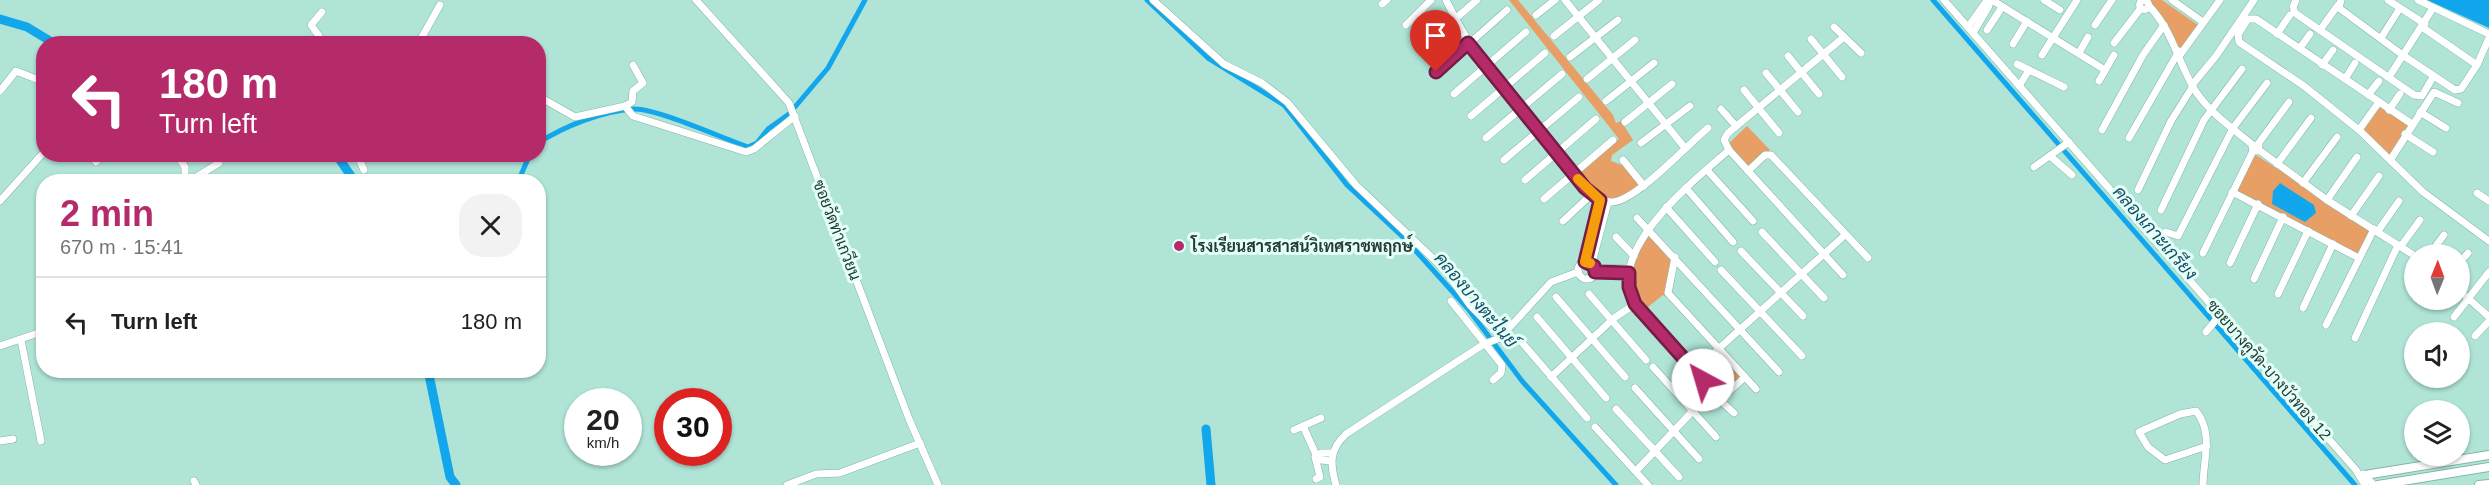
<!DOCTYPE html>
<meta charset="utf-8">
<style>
body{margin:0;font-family:Helvetica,Sarabun,sans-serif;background:#f2f2f2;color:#202124;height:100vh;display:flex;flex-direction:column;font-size:22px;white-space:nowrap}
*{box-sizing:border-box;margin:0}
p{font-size:20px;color:#757577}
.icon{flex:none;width:33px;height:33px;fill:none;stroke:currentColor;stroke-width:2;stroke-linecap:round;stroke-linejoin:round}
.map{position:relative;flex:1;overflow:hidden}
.details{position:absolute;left:36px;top:174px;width:510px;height:204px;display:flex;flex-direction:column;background:#fff;border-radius:24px;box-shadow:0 2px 4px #0004}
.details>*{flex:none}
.banner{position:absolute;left:36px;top:36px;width:510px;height:126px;border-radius:24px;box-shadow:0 2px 4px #0004;background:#b52b6a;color:#fff;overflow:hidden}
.needle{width:39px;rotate:1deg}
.controls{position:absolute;left:2404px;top:244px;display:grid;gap:12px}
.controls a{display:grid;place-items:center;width:66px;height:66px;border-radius:50%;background:#fff;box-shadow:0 2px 4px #0004;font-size:30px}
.speed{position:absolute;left:564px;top:388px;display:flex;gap:12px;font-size:30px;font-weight:700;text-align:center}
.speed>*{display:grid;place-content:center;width:78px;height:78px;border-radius:50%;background:#fff;box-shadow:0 2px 4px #0004;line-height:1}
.speed small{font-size:15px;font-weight:400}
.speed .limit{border:9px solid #d22;background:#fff;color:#111}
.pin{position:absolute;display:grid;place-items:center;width:51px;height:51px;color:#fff;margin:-62px -26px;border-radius:50% 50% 50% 0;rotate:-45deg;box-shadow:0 0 6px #0007}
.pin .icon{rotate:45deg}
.me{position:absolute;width:66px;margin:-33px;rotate:321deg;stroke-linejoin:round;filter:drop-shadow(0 0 4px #0008)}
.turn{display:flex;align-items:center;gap:21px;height:126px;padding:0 24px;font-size:27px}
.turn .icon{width:78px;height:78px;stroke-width:2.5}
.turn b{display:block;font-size:42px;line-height:51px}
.round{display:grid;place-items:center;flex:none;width:63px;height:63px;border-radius:24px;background:#f2f2f2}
.summary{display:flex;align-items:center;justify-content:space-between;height:102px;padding:0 24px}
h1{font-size:36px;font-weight:700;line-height:45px;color:#b52b6a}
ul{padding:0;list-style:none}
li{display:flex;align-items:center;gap:18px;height:90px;padding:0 24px;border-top:2px solid #e0e0e0}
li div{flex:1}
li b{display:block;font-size:22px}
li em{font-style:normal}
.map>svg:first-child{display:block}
</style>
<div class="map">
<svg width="2489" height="485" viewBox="0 0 2489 485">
<rect width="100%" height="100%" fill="#afe4d7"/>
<!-- green -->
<g fill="#e89f66">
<path d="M1509 0H1518L1613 115 1616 123 1621 121 1633 140 1612 155 1611 161 1627 167 1640 183C1613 208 1596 201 1577 172L1619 139Z"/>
<path d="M2141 0H2162L2198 25 2180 50C2174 38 2154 1 2141 0Z"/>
<polygon points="2379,102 2415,126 2392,158 2360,130"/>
<polygon points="1747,126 1770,150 1750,168 1728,144"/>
<polygon points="2252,155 2256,155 2374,231 2359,260 2232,194"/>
<path d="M1647 234 1674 263 1667 297 1663 295 1643 311C1619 288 1635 259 1647 234Z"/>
<path d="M1720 352 1743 377 1711 412 1707 406C1711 390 1711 382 1701 369Z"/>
</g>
<!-- water -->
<g fill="#12a7ed">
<polygon points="2427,0 2489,0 2489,28"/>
<polygon points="2280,183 2314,205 2316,213 2305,222 2272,204 2273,191"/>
</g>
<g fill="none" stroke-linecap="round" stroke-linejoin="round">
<!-- canal -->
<g stroke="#12a7ed" stroke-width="5">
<polyline points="1147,0 1208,58 1284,105 1347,185 1405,239 1469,310 1522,381 1616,485"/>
<polyline points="1933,0 2355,485"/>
<path d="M538 143C565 126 602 111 634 109 656 108 724 139 748 147L757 143 768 129 789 114 828 68 865 0"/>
<polyline points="518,182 530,154"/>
</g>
<!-- river -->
<g stroke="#12a7ed" stroke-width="9">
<polyline points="0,19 27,27 55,44"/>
<polyline points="336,154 355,182"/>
<polyline points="428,370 450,477 456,485"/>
<polyline points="1206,429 1211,485"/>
</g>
<!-- minor casing -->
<g stroke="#83b6aa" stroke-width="8">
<g id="minor">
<polyline points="696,0 789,103 909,419 938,485"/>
<polyline points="1153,0 1224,64 1262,83 1287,102 1356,185 1445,270 1470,305 1501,337"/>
<path d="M1446 0C1479 71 1537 128 1585 188 1593 196 1601 203 1613 202 1637 200 1687 145 1708 128"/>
<polyline points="1565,0 1685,148"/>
<polyline points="1944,0 2356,470 2365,485"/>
<polyline points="1992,0 2105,70"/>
<polyline points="2044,0 2060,10"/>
<polyline points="2172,0 2203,22"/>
<polyline points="2296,0 2293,7 2295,13 2414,95 2422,96 2433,77"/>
<polyline points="2341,0 2339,8 2404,56 2455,90 2461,89 2477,65 2489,38"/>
<polyline points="2388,0 2425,24"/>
<polyline points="2418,0 2489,34"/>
<circle cx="2144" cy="5" r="4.5"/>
<polyline points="1382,4 1387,0"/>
<path d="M2149 6C2172 30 2177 59 2193 87 2207 111 2232 128 2253 145"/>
<polyline points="1536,15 1555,0"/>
<polyline points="1406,25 1431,0"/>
<polyline points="2095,25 2112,0"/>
<polyline points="1834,27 1861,53"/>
<polyline points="1968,27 1985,3 1989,2"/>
<polyline points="2422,27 2477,65"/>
<polyline points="1987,30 2002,7"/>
<polyline points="2320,30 2338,5"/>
<polyline points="1973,33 1989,6 1990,0"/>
<polyline points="2277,34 2290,15"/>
<polyline points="1554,36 1599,0"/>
<polyline points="2381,38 2400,8"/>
<polyline points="1811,39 1842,77"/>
<polyline points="2114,43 2141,8"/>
<polyline points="318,44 319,36 311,25 322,12"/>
<polyline points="418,44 440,5"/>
<polyline points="2013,44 2027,21"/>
<polyline points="2300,48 2310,34"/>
<polyline points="1420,49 1477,0"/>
<polyline points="2079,53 2088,37"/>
<polyline points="2042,55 2077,0"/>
<polyline points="2180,55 2220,0"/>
<polyline points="1788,56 1819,94"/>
<polyline points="1570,57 1618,20"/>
<polyline points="2017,64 2029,70"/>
<polyline points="2322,65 2333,50"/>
<polyline points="1436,73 1507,10"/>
<polyline points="1766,73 1798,112"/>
<polyline points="2389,77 2433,8"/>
<polyline points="1587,79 1635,40"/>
<polyline points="2345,79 2355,63"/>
<polyline points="2099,81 2114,55"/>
<polyline points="2192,85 2216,56 2254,0"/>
<polyline points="2019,86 2029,70 2064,87"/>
<polyline points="1744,90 1779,133"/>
<polyline points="0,91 16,71 44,82"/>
<polyline points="1454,94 1526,32"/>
<polyline points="2368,95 2379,81"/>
<polyline points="538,96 575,117 625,106 632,102 633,91 643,83 633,65"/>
<polyline points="1606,101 1654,63"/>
<polyline points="625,106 633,116 746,152 754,149 795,116"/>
<polyline points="1721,109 1736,126"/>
<polyline points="2389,110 2400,94"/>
<polyline points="2420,112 2446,128"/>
<polyline points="1471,116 1545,53"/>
<polyline points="1625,122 1672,84"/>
<polyline points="2412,124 2256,19 2248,19 2238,35 2239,42 2304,86 2359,130 2423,192 2489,241"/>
<polyline points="2102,130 2143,55 2164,25"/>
<polyline points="2359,130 2379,102"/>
<polyline points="2405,134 2433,152"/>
<polyline points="1486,138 1562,74"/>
<polyline points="2129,138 2179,51"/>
<polyline points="1641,143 1690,106"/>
<polyline points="2258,144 2289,102"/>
<polyline points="2259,150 2327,200 2415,256"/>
<polyline points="90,154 96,162"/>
<polyline points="176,154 185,167 185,182"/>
<polyline points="357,154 364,170"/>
<polyline points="2050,156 2072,175"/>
<polyline points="2391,159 2434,92 2458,103"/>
<polyline points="1504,160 1579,97"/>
<polyline points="1623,160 1644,186"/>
<polyline points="2277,164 2311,118"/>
<polyline points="2034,167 2069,142"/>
<polyline points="1707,170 1753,221"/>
<polyline points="1748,171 1765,155 1771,155 1868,258"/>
<polyline points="1525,180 1596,119"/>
<polyline points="188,182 219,163"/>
<polyline points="2303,183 2337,137"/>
<polyline points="1686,188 1733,242"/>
<polyline points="2138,190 2171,121 2193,86"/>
<polyline points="2232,192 2359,258"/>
<polyline points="2477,193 2489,201"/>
<polyline points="1544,199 1613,140"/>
<polyline points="2327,200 2357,157"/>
<polyline points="0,201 44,152"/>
<polyline points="1666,207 1715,262"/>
<polyline points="2161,210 2204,120 2242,69"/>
<polyline points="2351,216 2379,176"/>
<polyline points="1637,218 1779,372"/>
<polyline points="1563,221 1592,194"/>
<polyline points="2378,231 2399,201"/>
<polyline points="1762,232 1824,298"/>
<polyline points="2166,232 2178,236 2233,128 2267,83"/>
<polyline points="1616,237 1634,256"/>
<polyline points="2401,246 2420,220"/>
<polyline points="1741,251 1803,316"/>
<polyline points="2203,253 2253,151 2252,146 2259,145 2258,151 2253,151"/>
<polyline points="2429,255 2444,235"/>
<polyline points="1675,257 1668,293 1756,389"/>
<circle cx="1587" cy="270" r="9"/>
<polyline points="1585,262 1600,200"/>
<polyline points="2460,262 2468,253"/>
<polyline points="1592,263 1608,202"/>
<polyline points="2230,263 2258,204"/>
<polyline points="1596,269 1630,268"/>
<polyline points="1721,270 1802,356"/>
<polyline points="1843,275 1729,150 1724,140 1728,133 1844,37"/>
<polyline points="2254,279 2283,217"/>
<polyline points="2409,282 2415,274"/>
<polyline points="2460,291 2489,317"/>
<polyline points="1589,294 1646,360"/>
<polyline points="2278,294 2308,231"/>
<polyline points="1556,297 1625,377"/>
<polyline points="1451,301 1502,365 1501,373 1493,380"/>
<polyline points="2303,308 2333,244"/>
<polyline points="1537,317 1606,398"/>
<polyline points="2454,317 2489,272"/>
<polyline points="2326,325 2374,229"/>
<polyline points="2206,332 2220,315"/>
<polyline points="2475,336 2489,321"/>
<polyline points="2355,338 2398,245"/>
<polyline points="1519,339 1587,418"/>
<polyline points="21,340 41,441"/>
<polyline points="0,346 44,331"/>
<polyline points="1653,367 1716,437"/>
<polyline points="1696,369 1845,235"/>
<polyline points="1551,377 1614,318 1635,304"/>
<polyline points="1635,388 1699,459"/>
<polyline points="1616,409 1679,477"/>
<polyline points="1734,413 1723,403 1723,397 1745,377"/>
<polyline points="1303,426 1317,457"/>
<polyline points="1595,427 1648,485"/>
<polyline points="1294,430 1321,418"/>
<polyline points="0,441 13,439"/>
<polyline points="1315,457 1320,477 1316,479"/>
<polyline points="1331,461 1321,460 1317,457 1321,453 1332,453"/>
<path d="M1636 471 1704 399C1707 381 1698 371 1686 359 1673 345 1641 317 1633 301 1607 248 1695 180 1729 150"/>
<polyline points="2363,474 2374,485"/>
<polyline points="194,481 196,485"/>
<polyline points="787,485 816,474 840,473 920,443"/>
<path d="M1336 485C1330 464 1329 450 1346 434L1484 344 1500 338 1551 282 1578 272"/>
<path d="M2203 485C2203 460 2214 433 2196 411L2180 414 2139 432 2148 447 2165 460 2207 446"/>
</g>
</g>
<!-- major casing -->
<g stroke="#83b6aa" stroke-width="10">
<g id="major">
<polyline points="2365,475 2489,455"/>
<polyline points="2378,485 2489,467"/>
<polyline points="2479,485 2489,484"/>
</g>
</g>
<!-- minor -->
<use href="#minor" stroke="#fff" stroke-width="7"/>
<!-- major -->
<use href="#major" stroke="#fff" stroke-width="8"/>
</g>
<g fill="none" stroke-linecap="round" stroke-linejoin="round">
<!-- route casing -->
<g stroke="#761c45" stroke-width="15">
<polyline id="route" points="1436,72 1468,43 1585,188 1600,200 1585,262 1594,266 1595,272 1629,273 1629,287 1635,304 1703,380"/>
</g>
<!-- route -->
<use href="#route" stroke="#b52b6a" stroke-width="10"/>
<!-- slow -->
<polyline stroke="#f59e0b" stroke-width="10" points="1578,179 1600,200 1585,262 1590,263"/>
</g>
<!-- markers -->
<circle fill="#b52b6a" stroke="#e4fff8" stroke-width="2" cx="1179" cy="246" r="6"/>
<g text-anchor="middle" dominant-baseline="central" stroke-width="6" stroke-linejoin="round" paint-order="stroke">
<!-- street labels -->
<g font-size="16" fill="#253a35" stroke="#e4fff8">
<text transform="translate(837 230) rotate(69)">ซอยวัดท่าเกวียน</text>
<text transform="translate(2269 370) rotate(49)">ซอยบางคูวัด-บางบัวทอง 12</text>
</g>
<!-- poi labels -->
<g font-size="16" font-weight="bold" fill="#253a35" stroke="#e4fff8" text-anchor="start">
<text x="1191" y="246">โรงเรียนสารสาสน์วิเทศราชพฤกษ์</text>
</g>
<!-- water labels -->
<g font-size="18" font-style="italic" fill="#1a4d6a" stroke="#e4fff8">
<text transform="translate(2155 233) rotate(49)">คลองเกาะเกรียง</text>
<text transform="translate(1476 300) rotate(50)">คลองบางตะไนย์</text>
</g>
</g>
</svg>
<div class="controls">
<a><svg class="needle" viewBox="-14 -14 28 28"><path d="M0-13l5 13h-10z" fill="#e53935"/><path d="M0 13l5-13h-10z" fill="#757577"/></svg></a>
<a><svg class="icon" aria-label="sound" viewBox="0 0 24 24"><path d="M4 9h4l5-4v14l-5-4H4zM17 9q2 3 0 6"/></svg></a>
<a><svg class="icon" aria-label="layers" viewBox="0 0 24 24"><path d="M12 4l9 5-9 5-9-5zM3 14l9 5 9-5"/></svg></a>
</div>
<div class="speed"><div>20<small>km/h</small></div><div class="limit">30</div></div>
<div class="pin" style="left:1436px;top:72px;background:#d93025"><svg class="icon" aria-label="arrive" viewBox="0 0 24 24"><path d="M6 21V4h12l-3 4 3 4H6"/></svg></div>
<svg class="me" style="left:1703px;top:380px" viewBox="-20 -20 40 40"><circle r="19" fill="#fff"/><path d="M0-13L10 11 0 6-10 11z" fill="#b52b6a"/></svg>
<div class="banner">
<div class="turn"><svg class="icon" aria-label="left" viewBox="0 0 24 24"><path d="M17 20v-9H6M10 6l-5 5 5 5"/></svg><div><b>180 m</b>Turn left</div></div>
</div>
<section class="details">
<div class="summary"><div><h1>2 min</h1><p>670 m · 15:41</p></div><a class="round"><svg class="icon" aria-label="close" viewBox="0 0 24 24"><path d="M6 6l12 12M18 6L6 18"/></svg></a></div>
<ul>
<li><svg class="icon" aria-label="left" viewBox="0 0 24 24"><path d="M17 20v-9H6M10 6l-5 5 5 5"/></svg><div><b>Turn left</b></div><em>180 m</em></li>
</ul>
</section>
</div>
